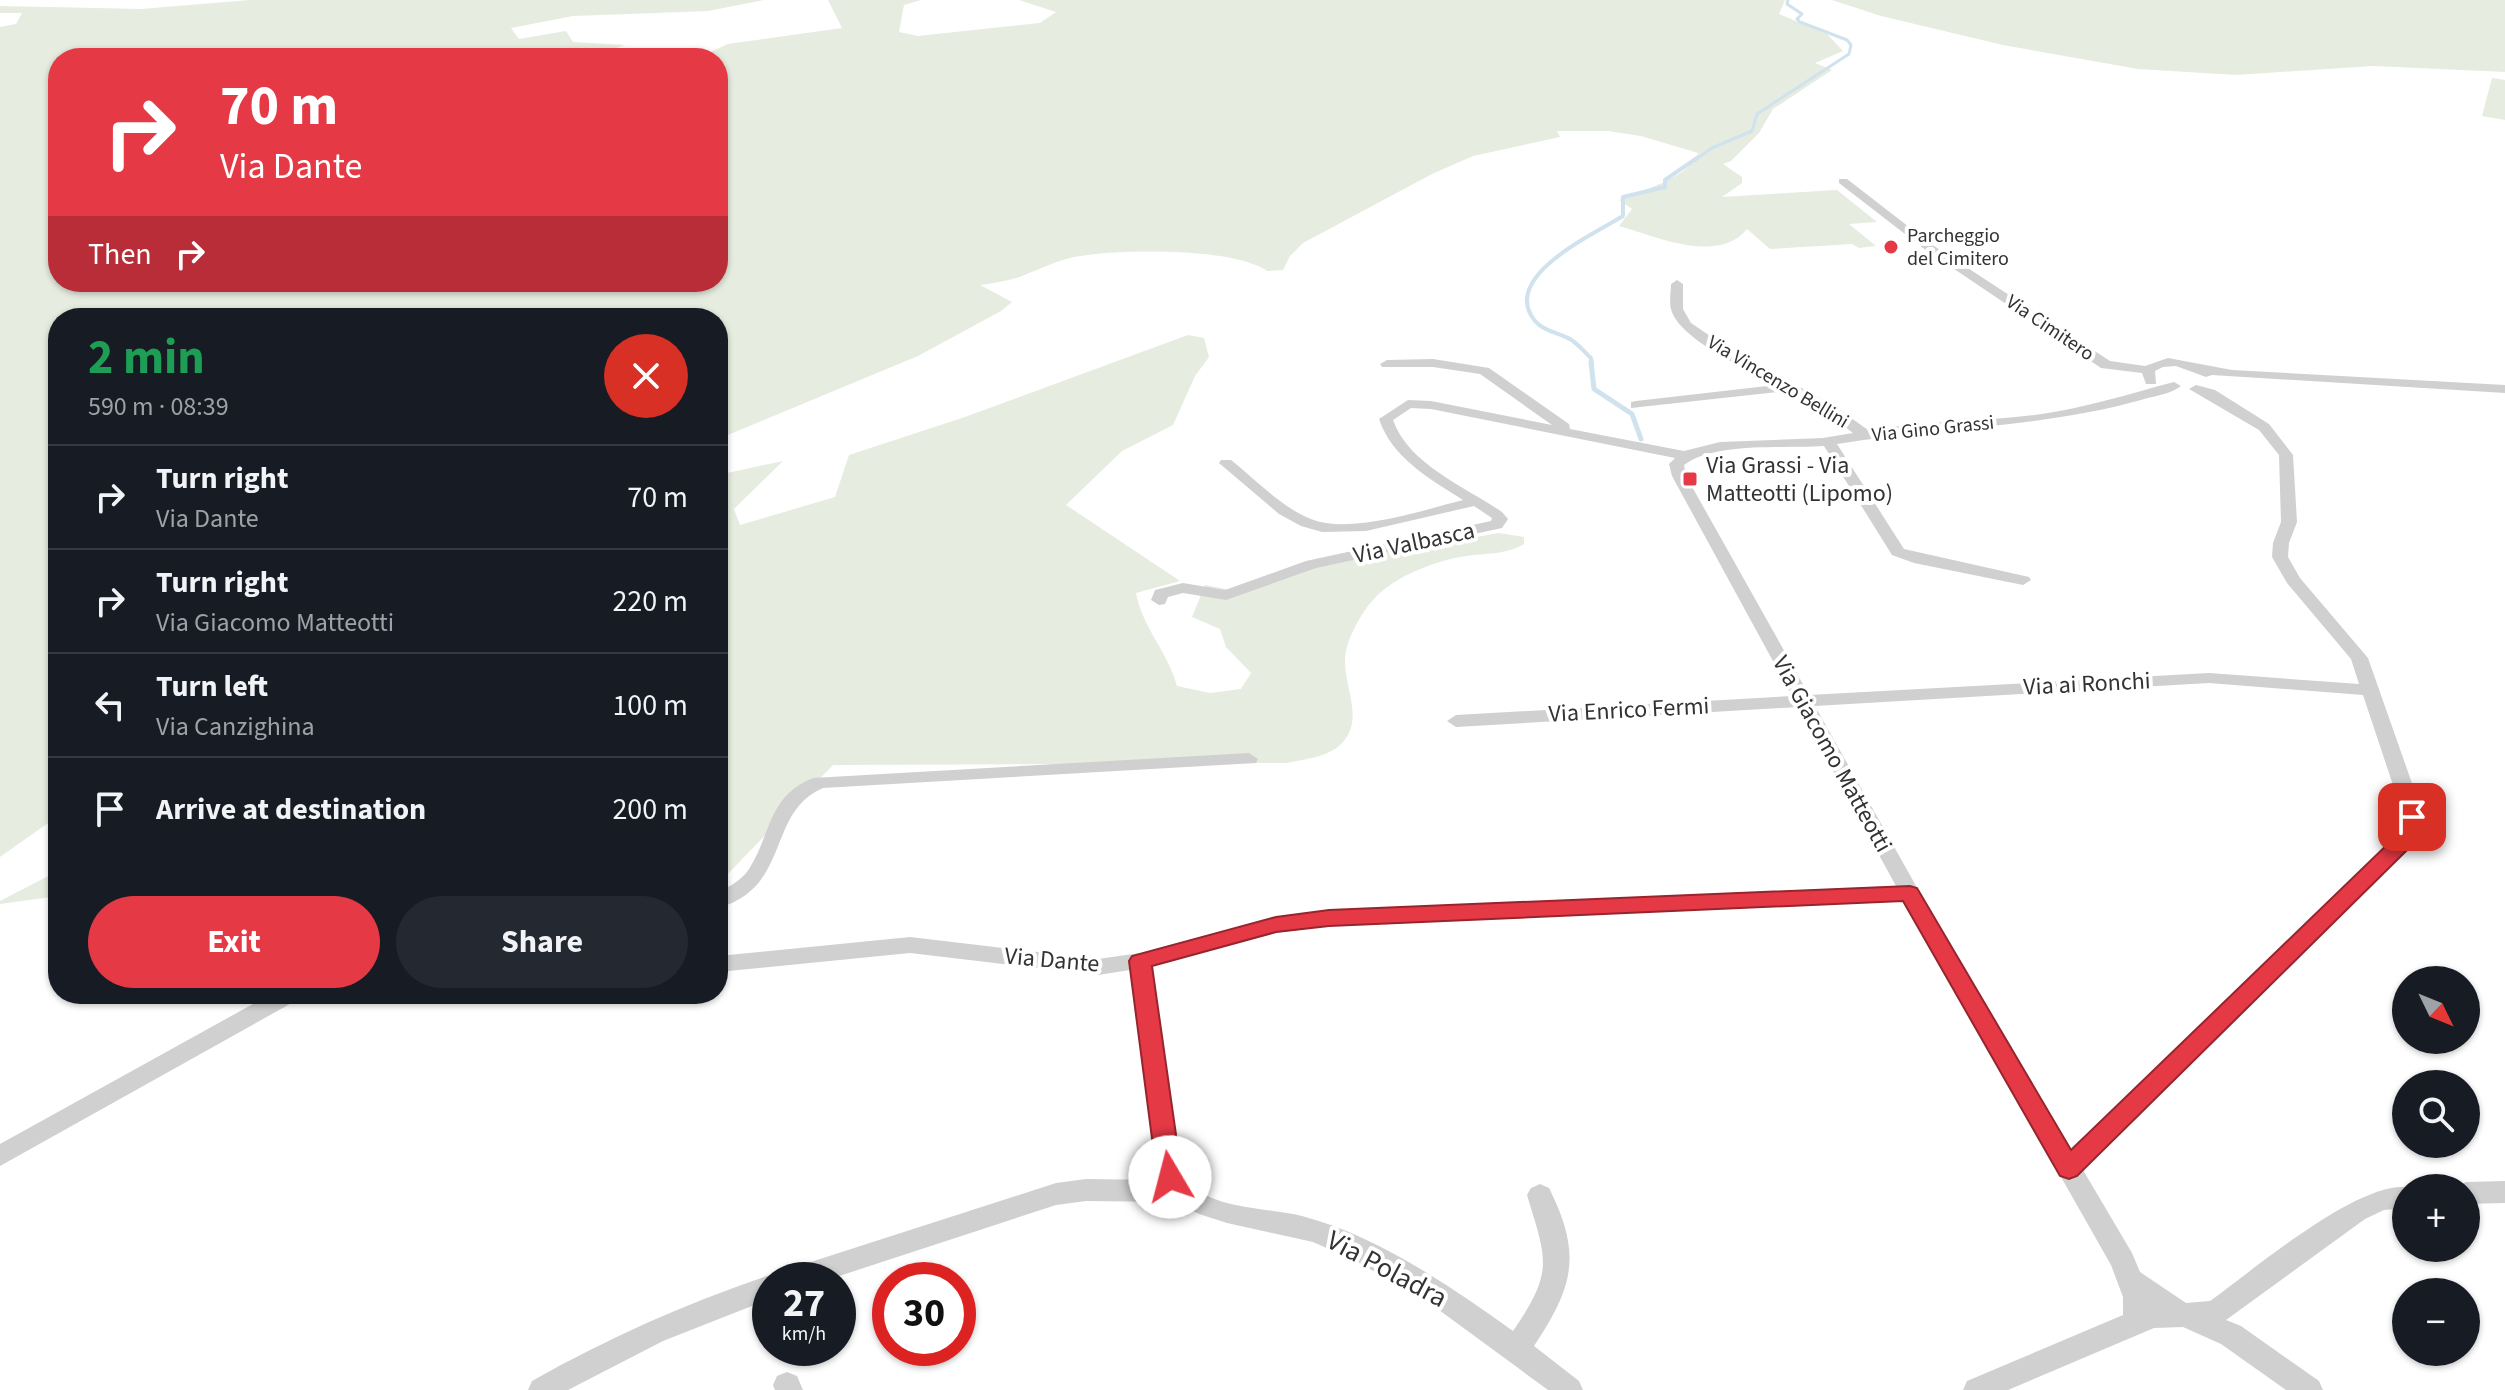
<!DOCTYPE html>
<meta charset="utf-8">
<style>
body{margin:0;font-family:"Source Sans 3",sans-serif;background:#242831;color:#f1f3f6;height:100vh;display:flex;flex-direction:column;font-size:30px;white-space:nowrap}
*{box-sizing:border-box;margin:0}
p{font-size:26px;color:#9ea1a6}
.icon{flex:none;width:44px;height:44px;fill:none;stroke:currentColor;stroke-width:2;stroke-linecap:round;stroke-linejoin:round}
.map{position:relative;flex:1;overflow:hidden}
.drawer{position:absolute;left:48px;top:308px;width:680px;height:696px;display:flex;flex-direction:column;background:#171b24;border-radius:32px;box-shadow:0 2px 6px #0004}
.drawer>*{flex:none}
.hud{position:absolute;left:48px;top:48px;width:680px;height:244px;border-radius:32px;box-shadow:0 2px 6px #0004;background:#e63946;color:#fff;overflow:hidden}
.needle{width:52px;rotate:133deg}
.tools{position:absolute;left:2392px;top:966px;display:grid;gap:16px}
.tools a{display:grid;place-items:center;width:88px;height:88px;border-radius:50%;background:#171b24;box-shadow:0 2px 6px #0004;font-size:40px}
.speed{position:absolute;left:752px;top:1262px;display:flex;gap:16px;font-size:40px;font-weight:700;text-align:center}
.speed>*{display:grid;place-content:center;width:104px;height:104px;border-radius:50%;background:#171b24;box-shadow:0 2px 6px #0004;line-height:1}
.speed small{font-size:20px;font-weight:400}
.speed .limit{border:12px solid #d22;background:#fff;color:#111}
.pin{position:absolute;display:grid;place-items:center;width:68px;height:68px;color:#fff;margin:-34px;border-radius:16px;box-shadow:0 4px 12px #0006}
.me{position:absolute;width:88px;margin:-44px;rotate:352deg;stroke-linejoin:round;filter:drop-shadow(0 0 6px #0008)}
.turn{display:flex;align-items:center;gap:28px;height:168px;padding:0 40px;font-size:36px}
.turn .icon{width:104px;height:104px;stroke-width:2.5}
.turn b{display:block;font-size:56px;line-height:68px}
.then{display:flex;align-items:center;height:76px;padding:0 40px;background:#0003;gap:16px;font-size:30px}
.round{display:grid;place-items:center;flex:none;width:84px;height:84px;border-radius:42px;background:#242831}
.head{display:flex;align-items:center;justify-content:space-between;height:136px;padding:0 40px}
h1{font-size:48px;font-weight:700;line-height:60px;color:#1e9e55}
.button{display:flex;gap:16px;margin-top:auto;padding:16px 40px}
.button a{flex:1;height:92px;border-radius:48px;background:#e63946;color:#fff;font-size:32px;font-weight:700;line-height:92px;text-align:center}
.button a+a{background:#242831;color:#f1f3f6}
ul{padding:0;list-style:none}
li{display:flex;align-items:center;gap:24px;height:104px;padding:0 40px;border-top:2px solid #363941}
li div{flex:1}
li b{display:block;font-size:30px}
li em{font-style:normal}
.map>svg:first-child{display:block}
</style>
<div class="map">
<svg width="2505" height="1390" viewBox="0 0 2505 1390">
<rect width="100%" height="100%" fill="#fff"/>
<!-- green -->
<g fill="#e6ecdf">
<path d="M250 0H764L708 11 573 16 511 28 519 39 566 31 573 42 625 45 585 58H58V282H718V58H697L728 44 842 28 828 0H921L904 5 899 32 918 36 1040 23 1056 12 1019 0H1785L1779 14 1827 34 1843 51 1815 63 1832 70 1773 109 1759 133 1731 161 1723 164 1742 177V183L1722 197 1837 190 1877 222 1849 224 1876 246 1859 248 1852 244 1770 249 1747 229C1718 265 1655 236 1619 226L1632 209 1619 200C1643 189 1688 179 1698 153L1641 136 1608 131H1557L1560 137 1473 156 1432 174 1303 243 1290 256 1283 270 1267 271C1234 247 1115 249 1074 257 1055 261 1040 269 1022 276 1009 281 994 283 980 285L1012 302 1001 311 918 356 718 439V318H58V816L0 857V27L16 24 22 13H0V6L141 9Z"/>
<polygon points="1832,0 2505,0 2505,72 2373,66 2236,75 2138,69 2003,45 1881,16"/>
<polygon points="2492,78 2505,80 2505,120 2482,116"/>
<path d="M1188 335 1204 338 1209 357 1195 376 1173 425 1122 451 1066 505 1180 581 1136 593C1142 627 1168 652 1177 686L1210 693 1241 689 1251 673 1226 647 1220 629 1192 617 1205 585 1241 592 1302 568 1499 533 1524 537V544C1505 555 1487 553 1466 556 1435 561 1394 576 1373 600 1361 613 1345 642 1345 660 1344 687 1364 719 1343 742 1330 757 1305 759 1287 763L833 765 718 884V475L783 461 734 509 740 525 835 497 849 455 965 417Z"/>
<polygon points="58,871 58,896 0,904 0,901"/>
</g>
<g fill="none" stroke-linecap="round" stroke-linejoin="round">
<!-- stream-far2 -->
<polyline stroke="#cfe2ee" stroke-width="3" points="1695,160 1712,148 1752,131 1757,114 1849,54 1851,45 1847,40 1800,22 1797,19 1802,14 1787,4 1788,0"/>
<!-- stream-far1 -->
<path stroke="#cfe2ee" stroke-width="4" d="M1592 364 1591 358C1585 353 1579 345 1573 341 1562 333 1544 332 1535 321 1499 277 1594 234 1623 216V197L1665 187V180L1697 158"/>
<!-- stream -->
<polyline stroke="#cfe2ee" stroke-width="5" points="1591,362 1594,389 1632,414 1641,439"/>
<!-- street -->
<g fill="#d0d0d0" fill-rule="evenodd">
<polygon points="1839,179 1847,179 1931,244 2110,361 2145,366 2168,358 2232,370 2505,385 2505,393 2212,375 2206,377 2176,366 2163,367 2155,371 2156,384 2146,384 2142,373 2101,368 1923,248 1839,183"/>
<path d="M1677 280 1683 284V309L1691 323 1719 342 1836 407 1868 430C1923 421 1979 422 2035 415 2082 409 2128 394 2174 382L2181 386C2171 394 2154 396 2141 400 2040 428 1940 427 1837 444L1904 549 2029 577 2031 580 2023 585 1914 563 1892 555 1824 446C1784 449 1716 441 1684 465L1686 476 1809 695 2209 673 2359 684 2351 659 2287 583 2272 557 2273 543 2281 522 2279 455 2259 430 2189 389 2196 385 2215 390 2269 424 2293 455 2297 522 2289 543 2288 557 2300 578 2368 658 2421 809 2420 825 2406 850 2083 1170 2132 1253 2140 1272 2186 1303 2210 1301C2251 1272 2363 1176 2411 1188H2406V1208L2384 1210 2365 1219 2226 1320 2241 1326 2319 1381 2323 1390H2286L2221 1344 2183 1327 2154 1328 2008 1390H1963L1967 1381 2123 1315V1297L2111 1265 1904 901 1329 926 1276 933 1152 966 1182 1175C1205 1210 1265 1207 1302 1216 1378 1236 1450 1286 1513 1331 1554 1271 1547 1261 1527 1195L1531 1188 1540 1184 1549 1188C1582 1254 1574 1286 1534 1346L1579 1381 1583 1390H1548L1439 1310 1358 1262 1313 1242 1227 1223 1199 1214 1175 1202 1086 1201 1056 1205 827 1280H770V1299L663 1341 568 1390H528L532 1381C608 1338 687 1303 770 1275L779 1279 783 1272 792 1268 1056 1183 1086 1179 1159 1180 1130 970 1098 975 910 953 718 972V956L910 937 1098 959 1140 953 1276 917 1329 910 1896 886 1798 707 1456 727 1447 721 1456 715 1792 696 1672 476 1669 464 1675 458 1431 409 1411 408 1393 420C1409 465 1466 487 1502 512L1508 519 1502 528 1316 568 1226 600 1183 593 1168 597 1165 604 1159 605 1151 600 1155 590 1183 583 1225 590 1306 561 1491 521 1492 518 1474 506 1366 531 1322 532 1301 526 1279 514 1219 463 1221 460H1231C1256 480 1281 507 1311 519 1350 535 1423 510 1463 500 1430 479 1392 458 1379 419L1408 400 1431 401 1552 425 1480 374 1433 367H1382L1380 364 1387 360 1433 359 1489 368 1569 424 1570 429 1684 451 1720 442 1823 438 1853 433 1826 413 1788 391 1631 408V402L1636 401 1776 385C1749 370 1679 340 1671 309 1669 302 1671 291 1671 284ZM2209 683 2363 695 2401 809 2400 825 2391 841 2072 1150 1920 893 1815 706Z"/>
<path d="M1249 753 1258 759 1256 763 823 788C766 812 792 887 718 908V892C729 887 742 880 749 869 772 833 767 797 813 778Z"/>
<polygon points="271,994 300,994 297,1000 0,1166 0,1144"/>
<polygon points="2505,1181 2505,1203 2466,1204 2466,1188 2456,1188 2466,1182"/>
<polygon points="787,1372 797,1376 803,1390 775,1390 773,1385 777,1376"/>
</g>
</g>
<!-- route -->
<polygon fill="#e63946" stroke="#96252e" stroke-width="2" points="2412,810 2422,817 2416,836 2407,850 2077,1176 2069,1179 2060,1176 1903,901 1329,926 1276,932 1152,966 1182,1177 1179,1185 1170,1188 1161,1185 1157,1177 1129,961 1132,956 1276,917 1329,910 1910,886 1917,888 2071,1150 2392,840 2405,812"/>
<!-- markers -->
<g fill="#e63946" stroke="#fff" stroke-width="3">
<circle cx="1891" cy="247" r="8"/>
<rect x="1682" y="471" width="16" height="16" rx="4"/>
</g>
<g text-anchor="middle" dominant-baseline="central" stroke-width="8" stroke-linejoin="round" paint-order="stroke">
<!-- far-poi labels -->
<g font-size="20" fill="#333" stroke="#fff" text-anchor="start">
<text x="1907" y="236">Parcheggio<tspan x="1907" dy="23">del Cimitero</tspan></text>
</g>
<!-- far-street labels -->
<g font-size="20" fill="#333" stroke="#fff">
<text transform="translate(2050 328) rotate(34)">Via Cimitero</text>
<text transform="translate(1778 382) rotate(31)">Via Vincenzo Bellini</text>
<text transform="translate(1933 429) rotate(-6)">Via Gino Grassi</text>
</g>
<!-- poi labels -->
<g font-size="24" fill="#333" stroke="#fff" text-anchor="start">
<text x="1706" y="465">Via Grassi - Via<tspan x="1706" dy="28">Matteotti (Lipomo)</tspan></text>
</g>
<!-- street labels -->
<g font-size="24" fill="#333" stroke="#fff">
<text transform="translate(1414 543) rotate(-12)">Via Valbasca</text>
<text transform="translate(2087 684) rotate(-3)">Via ai Ronchi</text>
<text transform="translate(1629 710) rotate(-3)">Via Enrico Fermi</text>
<text transform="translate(1832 754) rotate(61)">Via Giacomo Matteotti</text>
<text transform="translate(1052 960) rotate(5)">Via Dante</text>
</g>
<!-- near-street labels -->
<g font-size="28" fill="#333" stroke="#fff">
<text transform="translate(1387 1269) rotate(28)">Via Poladra</text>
</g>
</g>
</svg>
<div class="tools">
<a><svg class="needle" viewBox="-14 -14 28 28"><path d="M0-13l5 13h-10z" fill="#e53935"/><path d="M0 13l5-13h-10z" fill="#9ea1a6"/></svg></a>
<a><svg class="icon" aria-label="search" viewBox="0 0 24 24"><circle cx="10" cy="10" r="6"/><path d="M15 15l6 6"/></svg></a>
<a>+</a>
<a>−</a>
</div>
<div class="speed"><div>27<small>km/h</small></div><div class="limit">30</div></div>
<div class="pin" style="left:2412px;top:817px;background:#d93025"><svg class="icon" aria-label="arrive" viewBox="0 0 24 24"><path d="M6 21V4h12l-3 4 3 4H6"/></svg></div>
<svg class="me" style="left:1170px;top:1177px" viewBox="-20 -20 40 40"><circle r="19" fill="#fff"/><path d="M0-13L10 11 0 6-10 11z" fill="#e63946"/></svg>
<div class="hud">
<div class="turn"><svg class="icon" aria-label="right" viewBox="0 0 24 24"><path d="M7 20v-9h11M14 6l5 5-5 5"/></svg><div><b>70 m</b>Via Dante</div></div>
<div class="then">Then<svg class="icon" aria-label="right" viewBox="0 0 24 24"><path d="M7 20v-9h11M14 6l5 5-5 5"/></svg></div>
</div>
<section class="drawer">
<div class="head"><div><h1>2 min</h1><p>590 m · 08:39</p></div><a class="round" style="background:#d93025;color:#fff"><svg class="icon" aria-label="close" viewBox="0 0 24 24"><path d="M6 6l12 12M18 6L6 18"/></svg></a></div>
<ul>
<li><svg class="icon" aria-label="right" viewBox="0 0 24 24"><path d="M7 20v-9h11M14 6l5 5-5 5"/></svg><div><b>Turn right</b><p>Via Dante</p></div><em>70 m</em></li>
<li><svg class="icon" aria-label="right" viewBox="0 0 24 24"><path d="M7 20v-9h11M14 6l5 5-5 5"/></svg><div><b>Turn right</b><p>Via Giacomo Matteotti</p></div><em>220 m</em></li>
<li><svg class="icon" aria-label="left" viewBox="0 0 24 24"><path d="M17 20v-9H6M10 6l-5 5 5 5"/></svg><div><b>Turn left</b><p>Via Canzighina</p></div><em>100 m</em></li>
<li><svg class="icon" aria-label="arrive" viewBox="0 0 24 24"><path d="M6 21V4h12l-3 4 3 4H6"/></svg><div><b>Arrive at destination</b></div><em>200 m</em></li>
</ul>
<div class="button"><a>Exit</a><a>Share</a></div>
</section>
</div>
